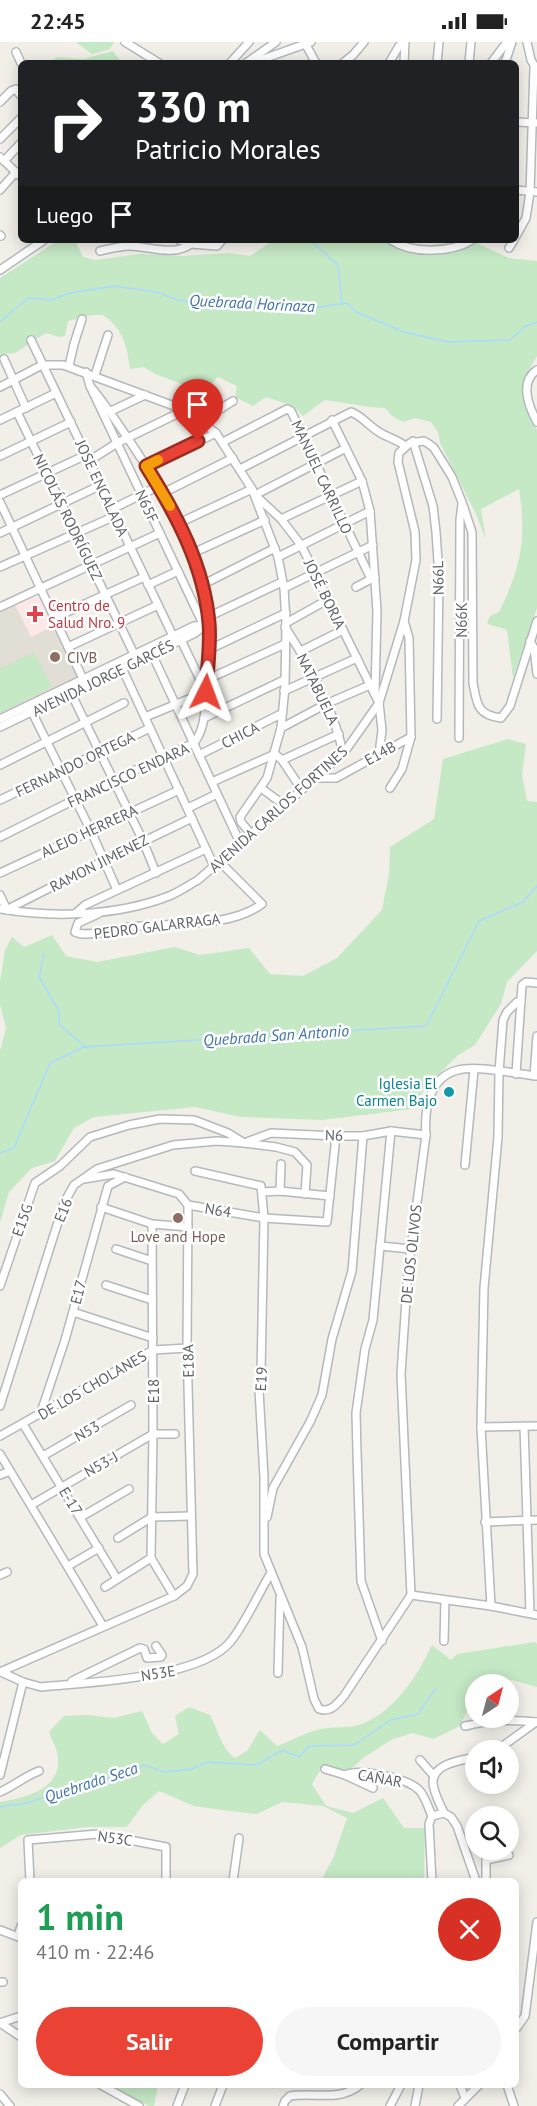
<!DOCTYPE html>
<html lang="es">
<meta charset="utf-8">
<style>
body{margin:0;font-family:"PT Sans",sans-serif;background:#f6f6f6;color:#222;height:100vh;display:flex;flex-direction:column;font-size:22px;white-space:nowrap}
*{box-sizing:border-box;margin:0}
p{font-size:20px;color:#767676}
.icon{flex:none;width:33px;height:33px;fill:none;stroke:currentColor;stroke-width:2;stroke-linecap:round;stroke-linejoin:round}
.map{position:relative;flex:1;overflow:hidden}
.panel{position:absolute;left:18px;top:1836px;width:501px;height:210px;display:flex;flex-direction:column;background:#fff;border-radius:9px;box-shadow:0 3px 15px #0003}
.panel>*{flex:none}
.guide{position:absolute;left:18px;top:18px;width:501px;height:183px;border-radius:9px;box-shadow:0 3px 15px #0003;background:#202124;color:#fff;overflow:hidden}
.needle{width:39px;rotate:36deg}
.tools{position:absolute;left:465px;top:1632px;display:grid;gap:12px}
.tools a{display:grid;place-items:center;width:54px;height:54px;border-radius:50%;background:#fff;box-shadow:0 3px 15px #0003;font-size:30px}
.pin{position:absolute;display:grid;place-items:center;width:51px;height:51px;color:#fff;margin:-62px -26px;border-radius:50% 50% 50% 0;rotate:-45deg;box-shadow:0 0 6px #0007}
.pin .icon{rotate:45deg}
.me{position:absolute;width:66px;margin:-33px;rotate:3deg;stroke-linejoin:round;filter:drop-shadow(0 0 4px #0008)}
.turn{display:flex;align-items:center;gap:21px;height:126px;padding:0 18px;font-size:27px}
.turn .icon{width:78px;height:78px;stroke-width:2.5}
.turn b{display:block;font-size:42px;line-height:51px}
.then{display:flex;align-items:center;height:57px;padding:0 18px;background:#0003;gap:12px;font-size:22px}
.round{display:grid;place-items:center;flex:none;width:63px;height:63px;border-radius:32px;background:#f6f6f6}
.headline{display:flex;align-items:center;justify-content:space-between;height:102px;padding:0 18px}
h1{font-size:36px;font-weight:800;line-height:45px;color:#1e9e55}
.cta{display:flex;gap:12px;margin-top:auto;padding:12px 18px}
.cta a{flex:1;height:69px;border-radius:36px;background:#ea4335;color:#fff;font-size:24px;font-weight:800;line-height:69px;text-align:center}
.cta a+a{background:#f6f6f6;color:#222}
.status{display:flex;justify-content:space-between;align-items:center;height:42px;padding:0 30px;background:#fff;direction:ltr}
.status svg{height:16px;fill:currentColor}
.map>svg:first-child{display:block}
</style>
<div class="status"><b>22:45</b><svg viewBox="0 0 49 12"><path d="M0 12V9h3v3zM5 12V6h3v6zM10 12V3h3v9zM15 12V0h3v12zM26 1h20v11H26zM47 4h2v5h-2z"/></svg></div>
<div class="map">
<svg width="537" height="2064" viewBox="0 0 537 2064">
<rect width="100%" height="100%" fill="#f1efe8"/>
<!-- education -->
<polygon fill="#e1ded6" points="14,561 55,583 80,636 0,674 0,567"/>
<!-- medical -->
<polygon fill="#fce8e6" points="38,549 55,583 31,595 14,561"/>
<!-- green -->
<g fill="#c5e8c5">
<polygon points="76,0 114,0 110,7 92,12"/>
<polygon points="113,9 122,21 49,21 57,15 83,17"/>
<path d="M59 198 76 200 83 215 95 218 140 212 184 214 228 211 250 214 274 198H389L422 204 470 198 509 216 537 219V314L524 337 528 370 537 388V566L513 636 507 588C500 584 494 586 487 581L490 574 499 570C521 526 527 495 519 447L481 467 486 498 476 472 440 401 438 390 431 380 415 376 403 380 392 374 385 366 371 365 325 358 303 374 293 364 266 355 253 364 235 355 237 344 218 335 204 350 155 332 144 325 130 327C127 303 123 287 103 273H92L68 279 65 294 59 295 46 291 15 311 3 312 0 314V236Z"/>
<polygon points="34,610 52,645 0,671 0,627"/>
<polygon points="508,697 526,702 522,733 527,759 537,760 537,909 507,940 501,962 475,1003 457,1014 426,1045 412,1067 322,1078 241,1075 195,1065 94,1075 74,1086 55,1119 32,1126 9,1150 0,1181 0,1009 6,986 0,962 0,940 5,908 12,895 24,905 52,893 66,914 97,920 175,905 200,913 249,906 270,932 303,934 337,916 382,868 389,832 390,805 434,777 443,717"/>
<path d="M535 1600 537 1602V1645L512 1638 498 1642H476C475 1658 466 1670 460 1684L433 1697 413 1691 393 1697 363 1716 350 1728 341 1731 334 1727 322 1725 312 1742 326 1764 353 1771 383 1756 404 1786H425L424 1839H321L334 1814 347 1776 323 1764 282 1760 257 1772 230 1769 194 1764 159 1749 142 1764 127 1785H87L21 1793 0 1806V1760C24 1756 60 1748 58 1717 58 1708 52 1698 49 1690L64 1674 87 1673 114 1676 142 1669 152 1691 163 1702 179 1692 175 1674 189 1665 210 1673C218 1688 221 1706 235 1716L247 1709 260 1688 277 1704C291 1699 306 1690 321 1687 335 1684 348 1687 362 1682 396 1668 417 1634 432 1603L451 1618 457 1612Z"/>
<polygon points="111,2043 158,2043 154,2064 149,2064"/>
</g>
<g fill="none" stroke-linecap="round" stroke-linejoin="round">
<!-- stream -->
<g stroke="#aadaff" stroke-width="1.5">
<polyline points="310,198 338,223 342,262"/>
<polyline points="0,280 28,256 51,258 70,251 114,244 156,250 178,258 203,262 233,258 306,267 347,261 356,270 404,290 448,300 510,298 526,284 537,280"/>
<polyline points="44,912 39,935 59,969 59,982 84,1004"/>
<polyline points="0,1111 14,1106 50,1021 84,1005 426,984 479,879 523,860 537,844"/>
<polyline points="0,1765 28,1761 83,1740 108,1737 144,1723 165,1730 192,1727 207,1720 257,1723 282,1708 299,1715 309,1704 354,1703 391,1678 418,1672 436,1646"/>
<polyline points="269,2043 273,2046"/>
</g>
<!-- minor casing -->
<g stroke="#b5b8bc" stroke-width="10">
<g id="minor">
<polyline points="125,0 159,21"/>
<polyline points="527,0 531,18 537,28"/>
<polyline points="306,3 316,21"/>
<polyline points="16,10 21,21"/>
<polyline points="230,21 249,0"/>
<polyline points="246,21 276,0"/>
<polyline points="252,21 311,0"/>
<polyline points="343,21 353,13 364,0"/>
<polyline points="389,21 399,4 404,0"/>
<polyline points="404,21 405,0"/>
<polyline points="437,21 439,0"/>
<polyline points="469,21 471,0"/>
<polyline points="491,21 507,0"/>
<polyline points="505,21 512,0"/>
<polyline points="0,60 11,49 16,47 21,54"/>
<polyline points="516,80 537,81"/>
<polyline points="0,97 21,76"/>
<polyline points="0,115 21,135"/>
<polyline points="4,119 21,101"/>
<polyline points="0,148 16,130"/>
<polyline points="516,148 537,150"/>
<polyline points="0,193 1,194"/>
<polyline points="516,194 526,176 530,150 534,25"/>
<polyline points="179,198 191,202 217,204 222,198"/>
<path d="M391 198C412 212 451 211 472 198"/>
<polyline points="509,206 514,198"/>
<path d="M100 209C109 207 119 204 129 204 149 204 173 215 191 202"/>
<polyline points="0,228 44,198"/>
<polyline points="31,298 173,594"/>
<polyline points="4,317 26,366"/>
<polyline points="69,324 74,302 82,277"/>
<path d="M537 328C519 340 529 365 537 380"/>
<polyline points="86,330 90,344 204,584"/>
<polyline points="95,333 108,293"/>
<polyline points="0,345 42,323 63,323 185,368 216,391 252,447 278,515 284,546 286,581 285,645 281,686 267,736 240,775 241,780 251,792"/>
<polyline points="111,369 145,353"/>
<polyline points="17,370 134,612"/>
<polyline points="0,378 56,351"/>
<polyline points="332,378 362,439 370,469 377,569 375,652"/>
<polyline points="201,379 233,359"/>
<polyline points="413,399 433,464 436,490 439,535 437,677"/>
<polyline points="223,400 287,367 291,369 371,537"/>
<polyline points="346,406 255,453 281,477 301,503 379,661 382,688 379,712"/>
<polyline points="0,414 71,380"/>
<polyline points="89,419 117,401 185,368"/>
<polyline points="146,424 216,391"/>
<path d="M240 427 351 370C362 374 369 384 379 390 388 396 397 397 405 404"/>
<polyline points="163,451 233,416"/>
<polyline points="0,453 86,413"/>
<polyline points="0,460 84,639"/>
<polyline points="112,467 159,444"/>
<polyline points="281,477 362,439"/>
<polyline points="179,481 252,447"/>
<polyline points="0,491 101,443"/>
<polyline points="193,511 265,478"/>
<polyline points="278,515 370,469"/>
<polyline points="0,525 115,474"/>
<polyline points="148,543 178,529"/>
<polyline points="202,543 275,506"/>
<polyline points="356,545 375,535"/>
<polyline points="284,546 373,503"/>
<polyline points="0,565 160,491"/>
<polyline points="208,575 282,540"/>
<polyline points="54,576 144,535"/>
<polyline points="286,581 329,557"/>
<path d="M285 585C309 622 335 669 343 712"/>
<polyline points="530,599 534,606 537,632"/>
<polyline points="68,605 158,563"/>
<polyline points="208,608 286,571"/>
<polyline points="301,609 343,588"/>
<polyline points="152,612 241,803"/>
<polyline points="122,626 214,824"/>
<polyline points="206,638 285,602"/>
<polyline points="284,649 357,616"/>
<polyline points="71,651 143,799 156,831"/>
<polyline points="31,668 91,789 117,848"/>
<polyline points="145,675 206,650 181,598"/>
<polyline points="204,676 284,638"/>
<polyline points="0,677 194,584 207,583"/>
<polyline points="0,685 181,598 195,591 204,584"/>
<polyline points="281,686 326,662 370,643"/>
<polyline points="459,696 460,478 462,462"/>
<polyline points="199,713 281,672"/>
<polyline points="282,718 339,692"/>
<polyline points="0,723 124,661"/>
<polyline points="316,736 336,736 411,695"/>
<polyline points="212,740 275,712 282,718 298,742"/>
<polyline points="261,746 280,760"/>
<polyline points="390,746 402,727 411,695 409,596 404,579"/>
<polyline points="0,758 150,686"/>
<polyline points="188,766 217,752"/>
<path d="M0 795 114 738 194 701C208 683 205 657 206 636 208 618 211 599 209 581 203 516 170 460 135 407 120 385 107 364 90 344"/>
<polyline points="0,831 179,748"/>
<polyline points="0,853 7,868"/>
<path d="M0 867C54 876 118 874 169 854 179 850 189 843 198 838L343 712 379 661 404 579 416 518 415 490 398 420 399 411 410 401 424 399 429 402 434 406 452 435 462 460 472 490 473 641C477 662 477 673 501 676L510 664 537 579"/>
<polyline points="8,867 103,819 192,776"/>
<polyline points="76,871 85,863 206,807"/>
<path d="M98 872 78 881 75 890C87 896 116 887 130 885 170 880 228 887 262 862L220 820"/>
<polyline points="516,1032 522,943 526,940 537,941"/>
<polyline points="534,1034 537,994"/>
<polyline points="465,1123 474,1028"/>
<path d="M195 1129 261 1144 264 1176 261 1332 259 1348 264 1435V1512L302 1605 314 1657 319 1667C331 1671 337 1662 344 1654L411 1553 401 1332 408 1228 426 1093C424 1068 429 1035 458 1028 477 1023 516 1032 537 1034"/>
<polyline points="84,1137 114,1132 179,1152 188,1163 264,1176 327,1180 336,1094"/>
<polyline points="280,1149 281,1122"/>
<polyline points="262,1150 280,1149 330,1154"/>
<polyline points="101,1165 152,1182 188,1185"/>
<polyline points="380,1204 411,1207"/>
<polyline points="116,1207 152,1219"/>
<polyline points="106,1243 152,1258"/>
<polyline points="0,1244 35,1141 60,1124 90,1095 129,1083 160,1077 194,1078 228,1091 244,1101 276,1105 295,1110 307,1123 305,1152"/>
<polyline points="73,1270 153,1296"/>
<polyline points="0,1364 64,1161 74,1143 97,1127 173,1103 217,1099 244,1101 271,1091 336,1094 363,1094 391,1089 426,1093"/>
<polyline points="40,1373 65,1298 108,1144 125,1135"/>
<polyline points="23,1382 117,1537"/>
<polyline points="524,1384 530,1571"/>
<polyline points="481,1385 537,1384"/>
<polyline points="0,1394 153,1308 187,1306"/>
<polyline points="0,1412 103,1584"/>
<polyline points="43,1414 131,1363"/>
<polyline points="0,1433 10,1429"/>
<polyline points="31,1463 153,1392 175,1392"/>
<polyline points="81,1475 129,1447"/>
<polyline points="267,1475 273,1446 310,1380 322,1353 332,1297 352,1229 363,1094"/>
<polyline points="485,1480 537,1478"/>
<polyline points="118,1496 152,1475 191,1474"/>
<polyline points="151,1516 153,1392 152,1182"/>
<polyline points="151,1516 174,1554"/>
<polyline points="68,1524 99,1506"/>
<polyline points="0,1533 7,1530"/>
<polyline points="105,1545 151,1516"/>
<polyline points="411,1553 491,1564 537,1573"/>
<polyline points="491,1564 481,1385 484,1246 498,1095 499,1030 503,978 507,970 517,960 521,960"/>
<polyline points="382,1599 361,1539 357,1410 356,1371 365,1307 373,1278 391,1089"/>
<polyline points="444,1599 445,1558"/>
<polyline points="0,1630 174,1554 187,1544 193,1532 187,1306 188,1163"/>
<path d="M1 1630 23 1640 41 1645C88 1640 201 1637 231 1599 246 1580 258 1552 271 1531"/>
<polyline points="278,1631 280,1556"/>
<polyline points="72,1639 140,1606 144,1607 147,1616 161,1615 162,1613 156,1604"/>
<path d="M465 1684C492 1678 510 1677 537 1680"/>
<polyline points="497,1708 536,1680"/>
<polyline points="420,1718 434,1734"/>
<polyline points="325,1727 345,1733 373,1746"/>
<polyline points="0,1733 23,1640"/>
<path d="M345 1733C360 1726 407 1736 419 1748 425 1754 428 1765 432 1774"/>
<path d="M0 1750C14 1744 25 1734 39 1729"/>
<path d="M444 1771C440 1762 433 1750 433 1740 433 1721 463 1718 476 1715"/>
<polyline points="432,1774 444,1771 451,1775 457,1784 476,1839"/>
<polyline points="432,1774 429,1782 432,1839"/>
<polyline points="30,1839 28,1798 98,1792 166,1805 166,1839"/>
<polyline points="233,1839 239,1796"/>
<polyline points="486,1839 486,1818 509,1813"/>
<polyline points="0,1888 21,1896"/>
<polyline points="18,1894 21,1884"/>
<polyline points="0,1940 3,1940"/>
<polyline points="0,1981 21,1995"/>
<polyline points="0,1981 21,1974"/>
<polyline points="516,1987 525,1974 537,1880"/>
<polyline points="101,2043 139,2064"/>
<polyline points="460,2043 465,2056"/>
<polyline points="507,2043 514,2064"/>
<polyline points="0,2052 10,2064"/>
<polyline points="177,2064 185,2043"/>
<polyline points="215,2064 223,2043"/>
<path d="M283 2064 285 2059 290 2054C315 2050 339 2060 360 2043"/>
<polyline points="390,2064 401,2043"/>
<polyline points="415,2064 419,2043"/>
<polyline points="458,2064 479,2043"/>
</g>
</g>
<!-- minor -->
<use href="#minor" stroke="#fff" stroke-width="7"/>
</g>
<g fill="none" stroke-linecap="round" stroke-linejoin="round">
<!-- route casing -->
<g stroke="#982c22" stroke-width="15">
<path id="route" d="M198 399 146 424C176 472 204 523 209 581 211 603 207 627 206 650"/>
</g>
<!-- route -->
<use href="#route" stroke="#ea4335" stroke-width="10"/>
<!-- slow -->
<polyline stroke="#f59e0b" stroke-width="10" points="158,418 146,424 170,464"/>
</g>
<!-- markers -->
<path fill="#e0444e" stroke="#fff" stroke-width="2" d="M32 563h6v6h6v6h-6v6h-6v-6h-6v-6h6z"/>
<g fill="#8d6e63" stroke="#fff" stroke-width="2">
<circle cx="55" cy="615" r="6"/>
<circle cx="178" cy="1176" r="6"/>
</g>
<circle fill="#0f9aa8" stroke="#fff" stroke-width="2" cx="449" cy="1050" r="6"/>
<g text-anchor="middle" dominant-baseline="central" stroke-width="5" stroke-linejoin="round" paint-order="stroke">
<!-- street labels -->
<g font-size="15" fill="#5f6368" stroke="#fff">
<text transform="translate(322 435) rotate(65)">MANUEL CARRILLO</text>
<text transform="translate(102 446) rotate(65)">JOSE ENCALADA</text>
<text transform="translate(147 464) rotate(65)">N65F</text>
<text transform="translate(68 475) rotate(64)">NICOLÁS RODRÍGUEZ</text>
<text transform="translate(438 536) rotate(-91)">N66L</text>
<text transform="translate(325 552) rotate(64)">JOSÉ BORJA</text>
<text transform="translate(461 578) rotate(-90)">N66K</text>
<text transform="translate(103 636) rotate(-26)">AVENIDA JORGE GARCÉS</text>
<text transform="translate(318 647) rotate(64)">NATABUELA</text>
<text transform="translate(240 693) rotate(-27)">CHICA</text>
<text transform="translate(380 711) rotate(-29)">E14B</text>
<text transform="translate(75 722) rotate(-26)">FERNANDO ORTEGA</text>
<text transform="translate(128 733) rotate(-25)">FRANCISCO ENDARA</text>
<text transform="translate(278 767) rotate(-42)">AVENIDA CARLOS FORTINES</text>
<text transform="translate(89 789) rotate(-25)">ALEJO HERRERA</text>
<text transform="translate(99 821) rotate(-27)">RAMON JIMENEZ</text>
<text transform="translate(157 884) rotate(-7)">PEDRO GALARRAGA</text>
<text transform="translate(334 1093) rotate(2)">N6</text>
<text transform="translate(63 1168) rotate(-68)">E16</text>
<text transform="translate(218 1168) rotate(9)">N64</text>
<text transform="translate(22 1178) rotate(-70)">E15G</text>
<text transform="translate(411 1212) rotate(-84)">DE LOS OLIVOS</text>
<text transform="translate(78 1250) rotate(-75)">E17</text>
<text transform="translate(188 1319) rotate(-91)">E18A</text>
<text transform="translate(261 1337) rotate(-87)">E19</text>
<text transform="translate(92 1343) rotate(-30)">DE LOS CHOLANES</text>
<text transform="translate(153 1349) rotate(-90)">E18</text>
<text transform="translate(87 1389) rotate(-30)">N53</text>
<text transform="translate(101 1422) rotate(-30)">N53-J</text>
<text transform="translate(71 1459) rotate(58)">E-17</text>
<text transform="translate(158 1631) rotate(-9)">N53E</text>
<text transform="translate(380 1736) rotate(10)">CAÑAR</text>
<text transform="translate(115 1796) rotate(8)">N53C</text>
</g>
<!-- health labels -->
<g font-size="15" fill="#be3a42" stroke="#fff" text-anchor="start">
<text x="48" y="563">Centro de<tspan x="48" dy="17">Salud Nro. 9</tspan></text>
</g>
<!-- education labels -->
<g font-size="15" fill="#785e54" stroke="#fff" text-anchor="start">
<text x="67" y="615">CIVB</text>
<text x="178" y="1194" text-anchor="middle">Love and Hope</text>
</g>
<!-- culture labels -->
<g font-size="15" fill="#0d838f" stroke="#fff" text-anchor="end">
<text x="437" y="1041">Iglesia El<tspan x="437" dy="17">Carmen Bajo</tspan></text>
</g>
<!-- water labels -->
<g font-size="16" font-style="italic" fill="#4174aa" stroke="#fff">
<text transform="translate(252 261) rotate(3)">Quebrada Horinaza</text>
<text transform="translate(276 993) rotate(-4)">Quebrada San Antonio</text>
<text transform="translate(91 1740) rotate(-18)">Quebrada Seca</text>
</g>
</g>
</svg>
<div class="tools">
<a><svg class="needle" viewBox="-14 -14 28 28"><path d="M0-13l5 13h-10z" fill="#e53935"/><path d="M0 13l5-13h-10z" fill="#767676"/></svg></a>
<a><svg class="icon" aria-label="sound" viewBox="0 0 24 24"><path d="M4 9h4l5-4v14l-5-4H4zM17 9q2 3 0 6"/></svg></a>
<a><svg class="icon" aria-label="search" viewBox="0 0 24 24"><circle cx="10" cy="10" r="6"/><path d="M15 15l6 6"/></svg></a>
</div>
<div class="pin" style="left:198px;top:399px;background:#d93025"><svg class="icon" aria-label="arrive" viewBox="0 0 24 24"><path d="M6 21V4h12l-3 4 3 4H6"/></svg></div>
<svg class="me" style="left:206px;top:650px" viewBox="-20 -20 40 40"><path d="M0-17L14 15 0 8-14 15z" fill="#ea4335" stroke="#fff" stroke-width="4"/></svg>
<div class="guide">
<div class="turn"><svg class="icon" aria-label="right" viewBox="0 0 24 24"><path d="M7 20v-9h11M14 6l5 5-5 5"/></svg><div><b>330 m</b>Patricio Morales</div></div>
<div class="then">Luego<svg class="icon" aria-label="arrive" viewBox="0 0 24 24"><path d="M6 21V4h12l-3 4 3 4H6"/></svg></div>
</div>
<section class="panel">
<div class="headline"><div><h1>1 min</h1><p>410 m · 22:46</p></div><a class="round" style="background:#d93025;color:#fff"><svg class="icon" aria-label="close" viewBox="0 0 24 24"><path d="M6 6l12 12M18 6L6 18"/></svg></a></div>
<div class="cta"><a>Salir</a><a>Compartir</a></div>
</section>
</div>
